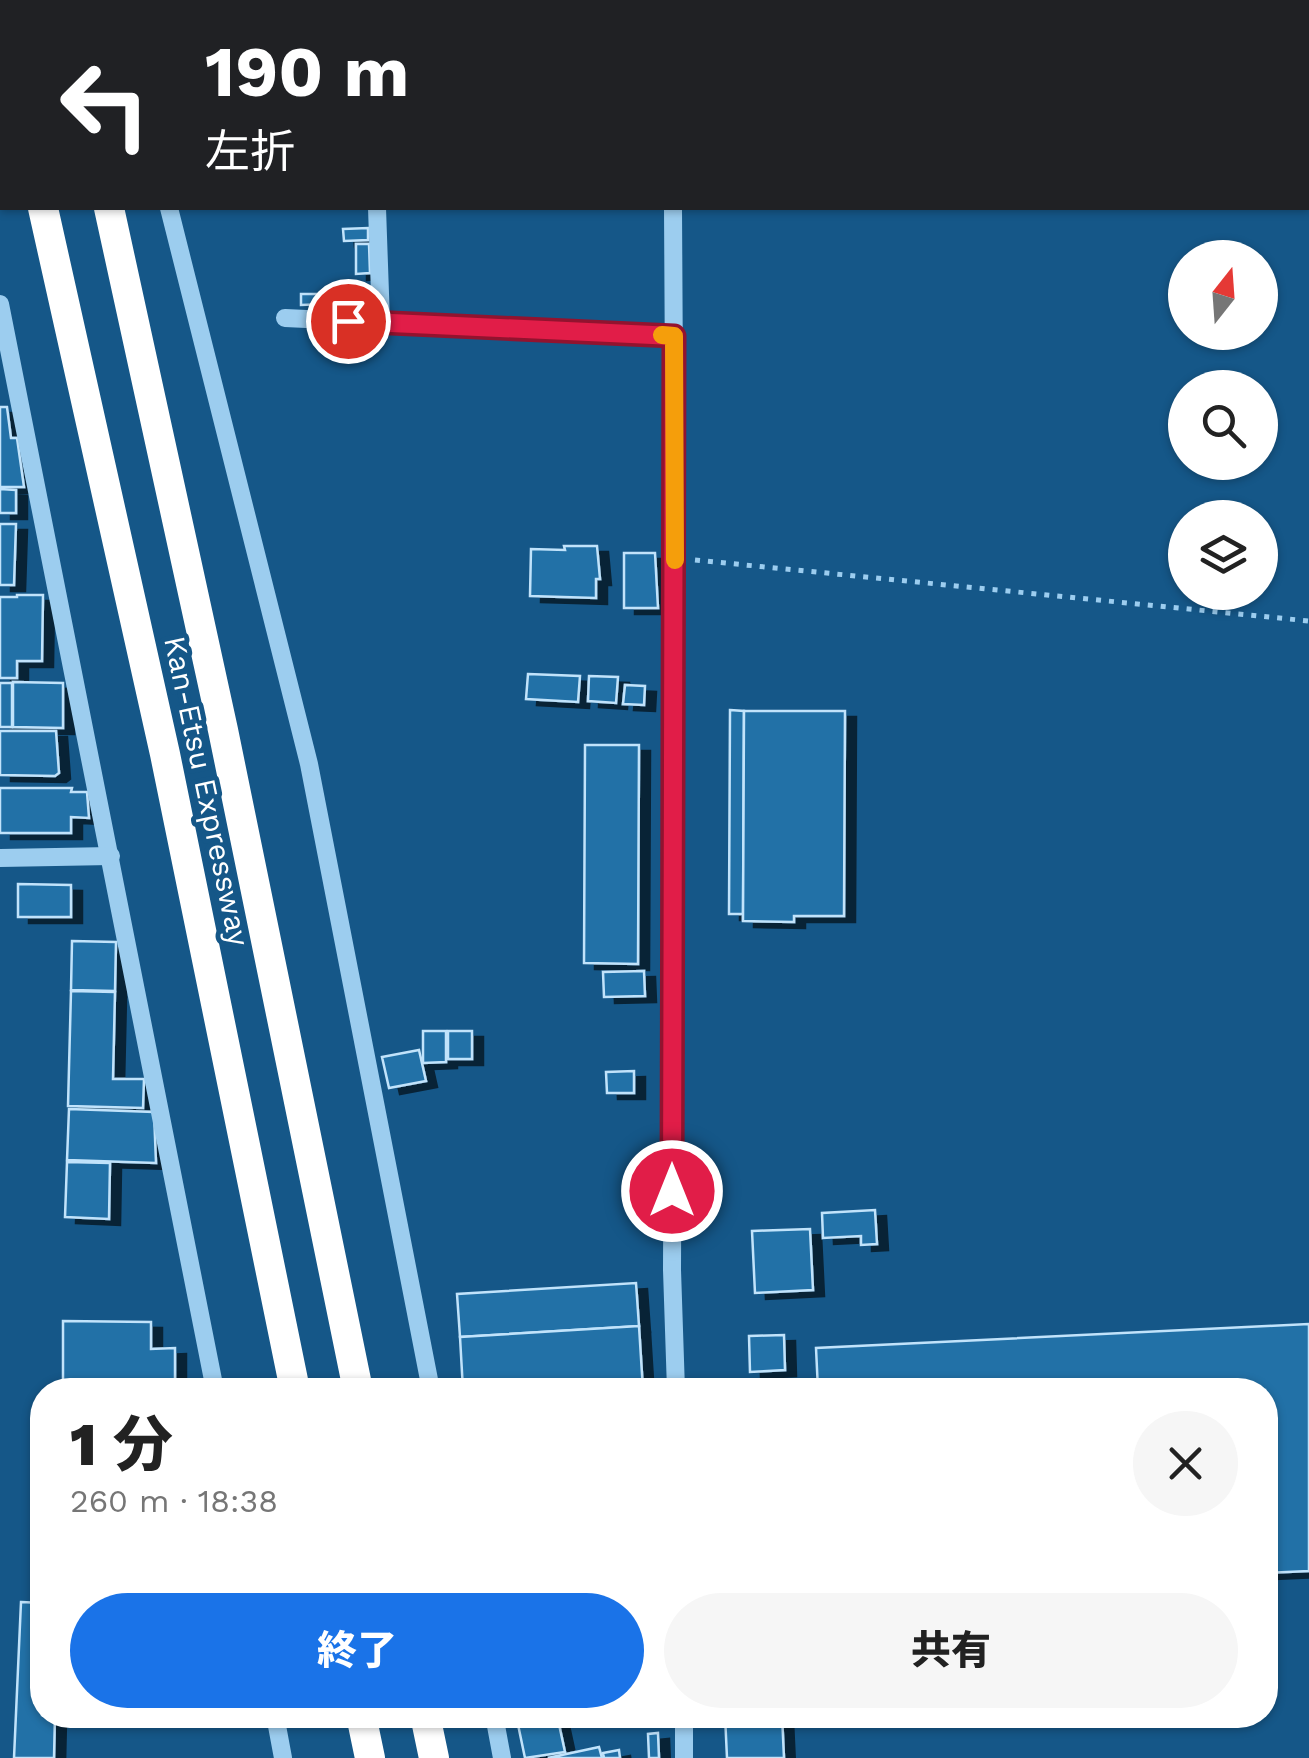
<!DOCTYPE html>
<html lang="ja">
<meta charset="utf-8">
<style>
body{margin:0;font-family:"Work Sans","Noto Sans JP",sans-serif;background:#f6f6f6;color:#222;height:100vh;display:flex;flex-direction:column;font-size:38px;white-space:nowrap}
*{box-sizing:border-box;margin:0}
p{font-size:32px;color:#767676}
.icon{flex:none;width:55px;height:55px;fill:none;stroke:currentColor;stroke-width:2;stroke-linecap:round;stroke-linejoin:round}
.map{position:relative;flex:1;overflow:hidden}
.panel{position:absolute;left:30px;top:1378px;width:1248px;height:350px;display:flex;flex-direction:column;background:#fff;border-radius:40px;box-shadow:0 2px 8px #0004}
.panel>*{flex:none}
.top-card{position:absolute;left:0px;top:0px;width:1310px;height:210px;box-shadow:0 2px 8px #0004;background:#202124;color:#fff;overflow:hidden}
.needle{width:65px;rotate:17deg}
.fabs{position:absolute;left:1168px;top:240px;display:grid;gap:20px}
.fabs a{display:grid;place-items:center;width:110px;height:110px;border-radius:50%;background:#fff;box-shadow:0 2px 8px #0004;font-size:50px}
.pin{position:absolute;display:grid;place-items:center;width:85px;height:85px;color:#fff;margin:-42px;border:5px solid #fff;border-radius:50%;box-shadow:0 2px 10px #0007}
.me{position:absolute;width:110px;margin:-55px;rotate:0deg;stroke-linejoin:round;filter:drop-shadow(0 0 8px #0008)}
.turn{display:flex;align-items:center;gap:35px;height:210px;padding:0 40px;font-size:45px}
.turn .icon{width:130px;height:130px;stroke-width:2.5}
.turn b{display:block;font-size:70px;line-height:85px}
.round{display:grid;place-items:center;flex:none;width:105px;height:105px;border-radius:52px;background:#f6f6f6}
.headline{display:flex;align-items:center;justify-content:space-between;height:170px;padding:0 40px}
h1{font-size:60px;font-weight:800;line-height:75px}
.primary-button{display:flex;gap:20px;margin-top:auto;padding:20px 40px}
.primary-button a{flex:1;height:115px;border-radius:60px;background:#1a73e8;color:#fff;font-size:40px;font-weight:800;line-height:115px;text-align:center}
.primary-button a+a{background:#f6f6f6;color:#222}
.map>svg:first-child{display:block}
</style>
<div class="map">
<svg width="1309" height="1758" viewBox="0 0 1309 1758">
<defs>
<filter id="shadow"><feDropShadow dx="11" dy="6" stdDeviation="0" flood-color="#0009"/></filter>
</defs>
<rect width="100%" height="100%" fill="#155788"/>
<!-- building -->
<g fill="#2371a7" stroke="#c1e3fb" stroke-width="2.5" filter="url(#shadow)">
<rect x="572" y="0" width="84" height="2"/>
<polygon points="368,228 368,240 344,241 343,229"/>
<polygon points="356,244 369,244 370,273 356,274"/>
<polygon points="301,294 325,294 326,304 301,305"/>
<polygon points="0,407 7,407 11,438 17,438 24,487 0,487"/>
<polygon points="0,489 16,490 16,513 0,513"/>
<polygon points="0,524 16,524 14,585 0,585"/>
<polygon points="564,546 597,546 600,579 596,579 596,598 530,596 531,549 565,550"/>
<polygon points="624,553 655,553 658,608 624,608"/>
<polygon points="17,595 43,595 42,661 17,661 17,678 0,678 0,597 17,597"/>
<polygon points="528,674 580,676 578,702 526,699"/>
<polygon points="589,676 618,677 616,703 588,701"/>
<polygon points="13,682 63,683 63,728 13,727"/>
<rect x="0" y="683" width="12" height="44"/>
<polygon points="625,685 645,686 644,705 623,704"/>
<polygon points="730,710 744,711 743,914 729,914"/>
<polygon points="744,711 845,711 844,916 794,916 794,922 743,921"/>
<polygon points="0,731 56,731 59,773 55,776 0,775"/>
<polygon points="585,745 639,745 638,964 584,963"/>
<polygon points="0,788 72,788 71,792 87,792 89,818 71,817 71,833 0,833"/>
<polygon points="18,884 71,885 71,917 18,917"/>
<polygon points="72,941 116,942 115,991 71,990"/>
<polygon points="644,971 645,996 604,997 603,972"/>
<polygon points="71,991 115,992 113,1079 144,1079 143,1108 68,1106"/>
<polygon points="423,1031 446,1031 446,1062 423,1063"/>
<rect x="448" y="1031" width="24" height="28"/>
<polygon points="419,1050 426,1081 389,1088 382,1057"/>
<polygon points="634,1071 634,1093 607,1093 606,1072"/>
<polygon points="69,1109 154,1112 156,1163 67,1160"/>
<polygon points="67,1162 110,1163 109,1219 65,1217"/>
<polygon points="875,1210 877,1244 861,1245 861,1236 823,1238 822,1213"/>
<polygon points="810,1229 813,1290 755,1293 752,1231"/>
<polygon points="636,1283 639,1326 460,1337 457,1294"/>
<polygon points="63,1321 151,1322 151,1349 175,1348 175,1390 63,1390"/>
<polygon points="1309,1324 1309,1571 1265,1573 1265,1390 818,1390 816,1348"/>
<polygon points="639,1326 643,1390 463,1390 460,1337"/>
<polygon points="784,1335 785,1370 750,1372 749,1336"/>
<polygon points="21,1602 42,1603 42,1715 55,1715 54,1758 14,1758"/>
<polygon points="516,1715 557,1715 565,1752 525,1758"/>
<polygon points="725,1715 782,1715 784,1758 727,1758"/>
<polygon points="658,1733 659,1758 649,1758 648,1734"/>
<polygon points="599,1747 602,1758 548,1758"/>
<polygon points="619,1750 620,1758 604,1758 603,1753"/>
</g>
<g fill="none" stroke-linecap="round" stroke-linejoin="round">
<!-- path -->
<polyline stroke="#9ccdef" stroke-width="5" stroke-dasharray="5 8" stroke-linecap="butt" points="695,560 1309,621"/>
<!-- minor -->
<g stroke="#9ccdef" stroke-width="18">
<polyline points="117,0 117,2"/>
<polyline points="672,0 672,2"/>
<polyline points="169,208 309,764 431,1390"/>
<polyline points="377,208 381,322"/>
<polyline points="673,208 675,558 672,1270 676,1390"/>
<polyline points="0,304 215,1390"/>
<polyline points="285,318 674,336"/>
<polyline points="0,858 111,856"/>
<polyline points="275,1715 283,1758"/>
<polyline points="494,1715 502,1758"/>
<polyline points="684,1715 684,1758"/>
</g>
<!-- highway -->
<g stroke="#fff" stroke-width="30">
<polyline points="59,0 60,2"/>
<polyline points="0,27 2,37"/>
<polyline points="43,208 165,754 295,1390"/>
<polyline points="109,208 223,730 358,1390"/>
<polyline points="361,1715 370,1758"/>
<polyline points="425,1715 434,1758"/>
</g>
</g>
<g fill="none" stroke-linecap="round" stroke-linejoin="round">
<!-- route casing -->
<g stroke="#92132f" stroke-width="25">
<polyline id="route" points="348,321 674,336 672,1191"/>
</g>
<!-- route -->
<use href="#route" stroke="#e11d48" stroke-width="18"/>
<!-- slow -->
<polyline stroke="#f59e0b" stroke-width="18" points="662,335 674,336 675,560"/>
</g>
<g text-anchor="middle" dominant-baseline="central" stroke-width="10" stroke-linejoin="round" paint-order="stroke">
<!-- street labels -->
<g font-size="30" fill="#fff" stroke="#155788">
<text transform="translate(207 791) rotate(78)">Kan-Etsu Expressway</text>
</g>
</g>
</svg>
<div class="fabs">
<a><svg class="needle" viewBox="-14 -14 28 28"><path d="M0-13l5 13h-10z" fill="#e53935"/><path d="M0 13l5-13h-10z" fill="#767676"/></svg></a>
<a><svg class="icon" aria-label="search" viewBox="0 0 24 24"><circle cx="10" cy="10" r="6"/><path d="M15 15l6 6"/></svg></a>
<a><svg class="icon" aria-label="layers" viewBox="0 0 24 24"><path d="M12 4l9 5-9 5-9-5zM3 14l9 5 9-5"/></svg></a>
</div>
<div class="pin" style="left:348px;top:321px;background:#d93025"><svg class="icon" aria-label="arrive" viewBox="0 0 24 24"><path d="M6 21V4h12l-3 4 3 4H6"/></svg></div>
<svg class="me" style="left:672px;top:1191px" viewBox="-20 -20 40 40"><circle r="17" fill="#e11d48" stroke="#fff" stroke-width="3"/><path d="M0-11L8 9 0 5-8 9z" fill="#fff"/></svg>
<div class="top-card">
<div class="turn"><svg class="icon" aria-label="left" viewBox="0 0 24 24"><path d="M17 20v-9H6M10 6l-5 5 5 5"/></svg><div><b>190 m</b>左折</div></div>
</div>
<section class="panel">
<div class="headline"><div><h1>1 分</h1><p>260 m · 18:38</p></div><a class="round"><svg class="icon" aria-label="close" viewBox="0 0 24 24"><path d="M6 6l12 12M18 6L6 18"/></svg></a></div>
<div class="primary-button"><a>終了</a><a>共有</a></div>
</section>
</div>
